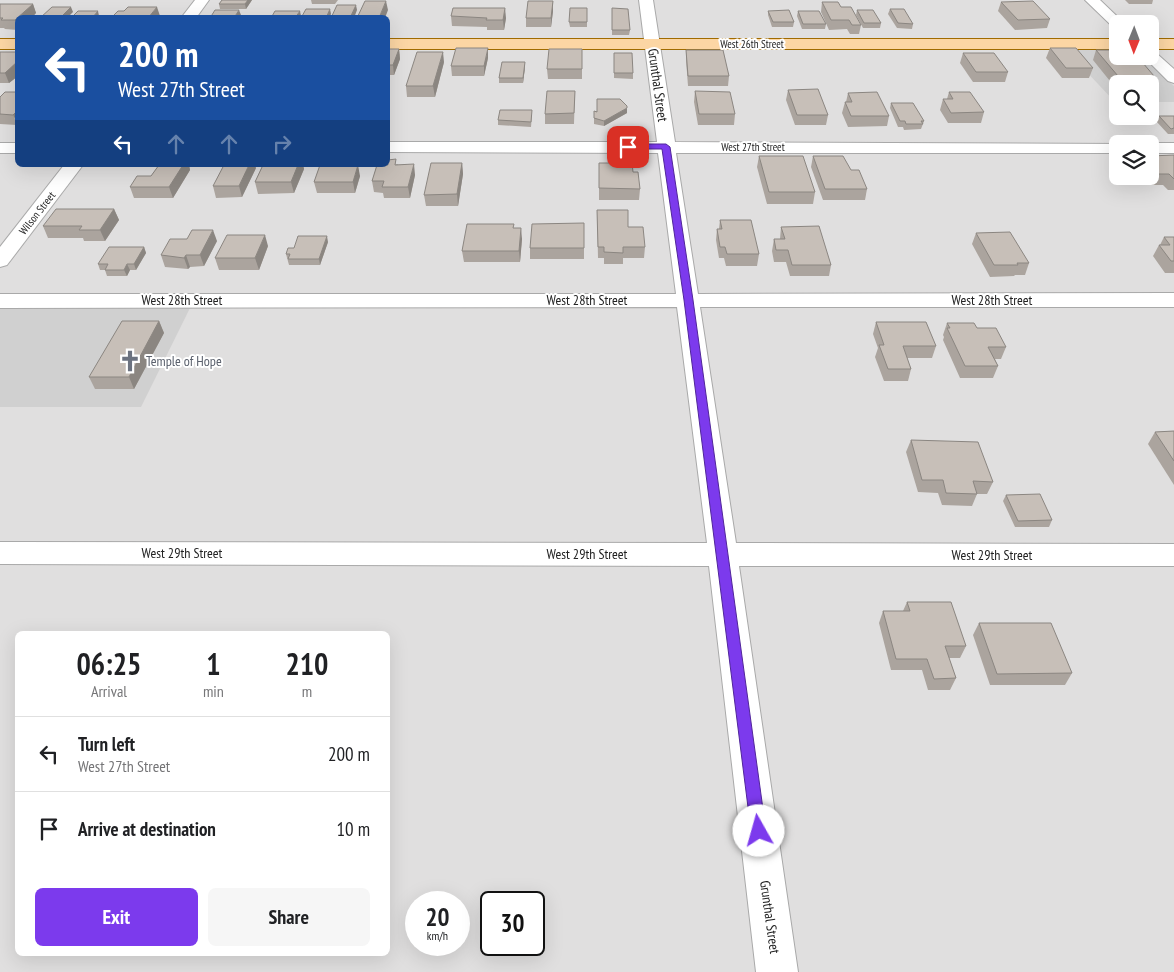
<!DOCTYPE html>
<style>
body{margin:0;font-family:"PT Sans Narrow",sans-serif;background:#f6f6f6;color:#202124;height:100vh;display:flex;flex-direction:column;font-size:19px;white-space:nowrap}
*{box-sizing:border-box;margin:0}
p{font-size:16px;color:#757577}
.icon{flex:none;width:28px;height:28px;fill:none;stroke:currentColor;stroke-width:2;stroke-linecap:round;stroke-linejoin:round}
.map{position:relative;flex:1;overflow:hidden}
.sheet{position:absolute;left:15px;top:631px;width:375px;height:325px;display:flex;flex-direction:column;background:#fff;border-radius:8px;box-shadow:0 5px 20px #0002}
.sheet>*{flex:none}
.guide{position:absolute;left:15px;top:15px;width:375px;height:152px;border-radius:8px;box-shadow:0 5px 20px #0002;background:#1a4fa0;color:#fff;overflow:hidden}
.needle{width:32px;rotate:181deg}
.tools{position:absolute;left:1109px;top:15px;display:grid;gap:10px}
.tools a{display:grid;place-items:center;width:50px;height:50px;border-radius:8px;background:#fff;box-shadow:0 5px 20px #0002;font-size:25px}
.speed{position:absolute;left:405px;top:891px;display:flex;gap:10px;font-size:25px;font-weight:700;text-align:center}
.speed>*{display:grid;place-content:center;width:65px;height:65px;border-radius:50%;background:#fff;box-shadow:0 5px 20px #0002;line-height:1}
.speed small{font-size:12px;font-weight:400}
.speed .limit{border:2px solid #111;border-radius:8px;background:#fff;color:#111}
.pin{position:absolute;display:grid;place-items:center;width:42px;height:42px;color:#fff;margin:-21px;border-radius:10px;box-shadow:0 2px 8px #0006}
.me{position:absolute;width:55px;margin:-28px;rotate:353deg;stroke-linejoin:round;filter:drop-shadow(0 0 4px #0008)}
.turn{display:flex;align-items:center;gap:18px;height:105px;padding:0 20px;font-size:22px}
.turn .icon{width:65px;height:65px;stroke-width:2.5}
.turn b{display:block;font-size:35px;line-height:42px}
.lanes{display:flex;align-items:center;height:48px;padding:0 20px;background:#0003;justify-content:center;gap:25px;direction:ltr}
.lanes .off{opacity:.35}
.eta{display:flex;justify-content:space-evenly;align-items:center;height:85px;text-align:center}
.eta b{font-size:30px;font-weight:800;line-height:35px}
.action{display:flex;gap:10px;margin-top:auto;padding:10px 20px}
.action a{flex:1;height:58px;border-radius:8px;background:#7c3aed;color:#fff;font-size:20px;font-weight:800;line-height:58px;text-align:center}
.action a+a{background:#f6f6f6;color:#202124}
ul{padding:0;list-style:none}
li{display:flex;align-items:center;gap:15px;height:75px;padding:0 20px;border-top:1px solid #e0e0e0}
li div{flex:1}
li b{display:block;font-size:19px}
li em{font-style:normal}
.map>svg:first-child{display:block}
</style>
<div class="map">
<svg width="1174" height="972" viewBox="0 0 1174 972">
<rect width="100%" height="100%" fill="#f2efe9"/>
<!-- residential -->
<g fill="#e0dfdf" fill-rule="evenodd">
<polygon points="0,0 1174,0 1174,39 1150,39 1150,24 1118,24 1117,39 388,39 388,18 18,18 17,39 0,39"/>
<path d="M0 49H17L18 165H388V49L1117 50 1118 56H1150V50H1174V972H0ZM1118 84H1150V116H1118ZM1118 144H1150V176H1118ZM18 634H388V954H18ZM416 902H459V945H416ZM491 902H534V945H491Z"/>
</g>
<!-- religious -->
<g fill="#d0d0d0">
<polygon points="1117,49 1118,56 1142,56 1174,86 1174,102 1150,102 1150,84 1118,84 1117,102 1115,102 1066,50"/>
<polygon points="0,308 190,308 141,407 0,407"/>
</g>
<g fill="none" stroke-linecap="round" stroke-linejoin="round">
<!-- minor casing -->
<g stroke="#a9a9a9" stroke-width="2">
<g id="minor">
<polygon points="195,0 209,0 196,18 181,18"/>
<polygon points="639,0 653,0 675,142 1123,144 1118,144 1118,153 676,153 698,294 1174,293 1174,307 700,307 736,543 1174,544 1174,566 739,566 798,972 756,972 709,566 0,564 0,542 707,543 677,307 0,308 0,294 676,294 658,153 388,152 388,142 657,142"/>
<polygon points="1085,0 1100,0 1125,24 1118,24 1118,28 1113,27"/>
<polygon points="1150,50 1155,52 1174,69 1174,83 1168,81 1143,56 1150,56"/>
<rect x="0" y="143" width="18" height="10"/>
<polygon points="1150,143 1174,143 1174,153 1150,153 1150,144 1145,144"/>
<polygon points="64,165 83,165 7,265 0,267 0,247"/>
</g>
</g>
<!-- major casing -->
<g stroke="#a06b00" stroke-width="2">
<g id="major">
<rect x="0" y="39" width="18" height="10"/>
<rect x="388" y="39" width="730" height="10"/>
<rect x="1150" y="39" width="24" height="10"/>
</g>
</g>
<!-- minor -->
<use href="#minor" fill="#fff" fill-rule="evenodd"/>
<!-- major -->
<use href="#major" fill="#fcd6a4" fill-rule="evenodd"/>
</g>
<!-- wall -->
<g fill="#aba49e">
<polygon points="222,0 252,0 246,9 220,9 219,4"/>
<polygon points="311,0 338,0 335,4 312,4"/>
<polygon points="1125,0 1153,0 1152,4 1129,4"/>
<polygon points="553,1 553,11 551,27 526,27 526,18"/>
<polygon points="822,2 841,7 861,25 859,34 850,34 847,29 829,30 821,12"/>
<polygon points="1001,2 1050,19 1047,28 1015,30 998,11"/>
<polygon points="0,4 33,4 36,13 18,18 18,30 5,29 4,28 0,28"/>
<polygon points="587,8 587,27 570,27 569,22"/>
<polygon points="612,8 630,30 629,35 612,35"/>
<polygon points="890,9 913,24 912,29 897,28 888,14"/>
<polygon points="857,10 881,23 880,28 863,28 856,15"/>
<polygon points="768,11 794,22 793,27 772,27 768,15"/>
<polygon points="798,11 826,24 825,29 802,29 797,16"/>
<polygon points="451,16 506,18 504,30 487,30 487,27 452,26"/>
<polygon points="1050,48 1093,68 1089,78 1062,78 1046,58"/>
<polygon points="388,49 399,49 400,59 394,75 388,75"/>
<polygon points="582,49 582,79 548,79 547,69"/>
<polygon points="686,50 729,76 728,86 688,86 686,60"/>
<polygon points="1096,50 1154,76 1150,86 1150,84 1118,84 1118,86 1114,86 1093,60"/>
<polygon points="0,52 18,52 18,76 9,83 0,83"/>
<polygon points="614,53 633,73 633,79 614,78"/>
<polygon points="963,53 1008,72 1005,82 973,82 960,63"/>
<polygon points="488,58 484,76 452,76 451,66"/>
<polygon points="444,62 435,97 407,97 406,86"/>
<polygon points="525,67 523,83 499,83 499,78"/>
<polygon points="788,90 828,115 826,125 795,125 786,100"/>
<polygon points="575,91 574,124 545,124 545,114"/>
<polygon points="695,91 735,114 734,125 698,125 694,102"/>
<polygon points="5,92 17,125 0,124 0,97"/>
<polygon points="949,92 984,112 981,123 948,123 940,110 943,99 947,99"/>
<polygon points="848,93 889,116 887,126 848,127 842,113 845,102 846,102"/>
<polygon points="891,103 924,121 921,129 904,130 903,127 898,127 890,108"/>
<polygon points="594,111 627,113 604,126 594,124"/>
<polygon points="532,115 531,127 498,125 498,120"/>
<polygon points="1159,116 1174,116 1174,134 1168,134 1156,121"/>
<polygon points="1174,155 1174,190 1168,190 1163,185 1151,185 1144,176 1150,176 1150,156"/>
<polygon points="759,156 815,192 813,204 767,204 757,167"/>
<polygon points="813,156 851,170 867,189 865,200 823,200 811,167"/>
<polygon points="462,163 463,174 458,206 426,206 424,195"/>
<polygon points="397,164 415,175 410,198 384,198 383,193 374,192 372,181"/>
<polygon points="159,165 189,165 190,170 173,198 134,198 130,187 151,176"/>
<polygon points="263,165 303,165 304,169 294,193 258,194 255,182"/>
<polygon points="256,168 242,197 216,198 213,186"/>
<polygon points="633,172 640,189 639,200 599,200 599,174"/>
<polygon points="360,176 355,193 317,193 314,182"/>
<polygon points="114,209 119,220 105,241 84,241 83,238 48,238 43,226"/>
<polygon points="597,210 628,227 645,247 644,258 623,258 623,264 604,264 604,258 598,258"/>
<polygon points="720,220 759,254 757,266 726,266 724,258 719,258 716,240 717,229 719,229"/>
<polygon points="584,223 584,259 530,259 530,248"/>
<polygon points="781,227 831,265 829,276 790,276 786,262 774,262 772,251 774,239 780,239"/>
<polygon points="514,228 522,239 520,262 464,262 462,251"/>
<polygon points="976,233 1029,263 1025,275 1015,275 1014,276 990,277 972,244"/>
<polygon points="1164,237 1174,237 1174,273 1165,273 1153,256 1159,245 1160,245"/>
<polygon points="217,241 204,266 190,267 188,269 165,267 161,255"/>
<polygon points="328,242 320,265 289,265 286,254 294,248"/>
<polygon points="268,246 259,270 219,270 215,258"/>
<polygon points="144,247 146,253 136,270 130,270 127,276 107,276 105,270 100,270 98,264"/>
<polygon points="159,321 164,333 134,389 95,389 89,377"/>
<polygon points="876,322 936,346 932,358 907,358 911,369 908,381 884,381 875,357 878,348 873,334"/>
<polygon points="947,323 977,328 1006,347 1001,359 995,359 998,366 993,378 960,378 943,340 944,337 943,335"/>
<polygon points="1174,431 1174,485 1148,444 1155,432"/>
<polygon points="911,440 993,482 987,494 977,494 972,506 942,505 938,493 918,492 906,452"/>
<polygon points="1006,495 1052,520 1049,527 1015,527 1003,501"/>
<polygon points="907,602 966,646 960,658 949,658 956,678 950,690 928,690 922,670 891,670 879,623 883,611 903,611"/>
<polygon points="979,623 1072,673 1065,685 990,685 973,635"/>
</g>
<!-- shaded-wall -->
<g fill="#8b8681">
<polygon points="248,0 252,0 246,9 245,4"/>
<polygon points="386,1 388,10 385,18 379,18"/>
<polygon points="553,1 553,11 551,27 551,18"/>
<polygon points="33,4 36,13 32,18 18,18"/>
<polygon points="356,5 357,10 354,18 350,18"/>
<polygon points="71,7 73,12 67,18 60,18"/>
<polygon points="157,7 160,16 159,18 148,18"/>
<polygon points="505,8 506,18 504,30 503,20"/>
<polygon points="330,9 331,14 329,18 326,18"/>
<polygon points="239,10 241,15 239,18 234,18"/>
<polygon points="98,11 99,16 98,18 92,18"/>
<polygon points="300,11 301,16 300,18 295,18"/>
<polygon points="18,18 18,26 15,20"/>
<polygon points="488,48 488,58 484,76 484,66"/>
<polygon points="399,49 400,59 394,75 393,65"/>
<polygon points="443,52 444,62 435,97 433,86"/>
<polygon points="18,61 18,76 9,83 5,73"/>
<polygon points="525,62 525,67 523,83 523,78"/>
<polygon points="627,108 627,113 604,126 604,121"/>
<polygon points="18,110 18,125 13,115"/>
<polygon points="462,163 463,174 458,206 457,194"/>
<polygon points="414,164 415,175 410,198 408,187"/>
<polygon points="183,165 189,165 190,170 173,198 169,187"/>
<polygon points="249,165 255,165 256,168 242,197 239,186"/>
<polygon points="298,165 303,165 304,169 294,193 291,182"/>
<polygon points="358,165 360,176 355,193 353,182"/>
<polygon points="114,209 119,220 105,241 100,230"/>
<polygon points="521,228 522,239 520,262 519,251"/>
<polygon points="213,230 217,241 204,266 200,255"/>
<polygon points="265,235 268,246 259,270 255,258"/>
<polygon points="327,236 328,242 320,265 319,259"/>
<polygon points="144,247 146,253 136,270 134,264"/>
<polygon points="186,255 190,267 188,269 184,258"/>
<polygon points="127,264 130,270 127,276 124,270"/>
<polygon points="159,321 164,333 134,389 129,377"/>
</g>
<!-- building -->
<g fill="#c7bfb8" stroke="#8b8681">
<polygon points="222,0 248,0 245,4 219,4"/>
<polygon points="365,1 386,1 379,18 357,18"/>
<polygon points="528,1 553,1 551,18 526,18"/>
<polygon points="1033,1 1050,19 1018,20 1001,2"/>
<polygon points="822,2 838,2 841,7 851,7 861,25 852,25 849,20 831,20"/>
<polygon points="0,4 33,4 15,20 1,20 3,18 0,18"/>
<polygon points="337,5 356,5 350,18 331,18"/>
<polygon points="52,7 71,7 60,18 40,18"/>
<polygon points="128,7 157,7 148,18 112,17 118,11 124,11"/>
<polygon points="453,8 505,8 503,20 486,20 487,18 451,16"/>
<polygon points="570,8 587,8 587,22 569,22"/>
<polygon points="612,8 628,9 630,30 612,30"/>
<polygon points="306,9 330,9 326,18 301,18"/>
<polygon points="890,9 904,9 913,24 898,23"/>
<polygon points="215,10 239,10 234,18 210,18"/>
<polygon points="789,10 794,22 773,22 768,11"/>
<polygon points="857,10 873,10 881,23 864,23"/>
<polygon points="78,11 98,11 92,18 71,18"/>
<polygon points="275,11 300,11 295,18 271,18"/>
<polygon points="798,11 819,11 826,24 803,24"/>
<polygon points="456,48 488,48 484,66 451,66"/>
<polygon points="1050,48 1076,48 1093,68 1066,68"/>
<polygon points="388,49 399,49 393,65 388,65"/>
<polygon points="549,49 582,49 582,69 547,69"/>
<polygon points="686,50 723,50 729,76 688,76"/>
<polygon points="1096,50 1118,50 1118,56 1137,56 1154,76 1118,76"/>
<polygon points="0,52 18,52 18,61 5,73 0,73"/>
<polygon points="417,52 443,52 433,86 406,86"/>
<polygon points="614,53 632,53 633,73 614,73"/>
<polygon points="963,53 994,53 1008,72 976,72"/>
<polygon points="502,62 525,62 523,78 499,78"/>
<polygon points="818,89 828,115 797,115 788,90"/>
<polygon points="547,91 575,91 574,113 545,114"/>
<polygon points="695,91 730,92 735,114 699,114"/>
<polygon points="5,92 18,92 18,110 13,115 0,114 0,97"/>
<polygon points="877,92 889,116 851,116 845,102 852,102 848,93"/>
<polygon points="949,92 970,92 984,112 951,113 943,99 953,99"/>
<polygon points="597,99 620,99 627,106 627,108 604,121 594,118 594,111 597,112"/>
<polygon points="891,103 913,103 924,121 921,121 923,124 906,124 905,121 900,121"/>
<polygon points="500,110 532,110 531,122 498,120"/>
<polygon points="1159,116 1174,116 1174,128 1171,129"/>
<polygon points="1174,155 1174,179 1169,174 1156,174 1150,166 1150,156"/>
<polygon points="759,156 803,156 815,192 769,192"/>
<polygon points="813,156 843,156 851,170 859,170 867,189 825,189"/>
<polygon points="396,159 395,165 414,164 408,187 382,187 384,181 372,181 377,165 388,165 388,160"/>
<polygon points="431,163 462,163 457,194 424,195"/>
<polygon points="599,163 632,163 633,172 638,172 640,189 599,188"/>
<polygon points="159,165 183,165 169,187 130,187 137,176 151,176"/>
<polygon points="224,165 249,165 239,186 213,186"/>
<polygon points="263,165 298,165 291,182 255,182"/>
<polygon points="320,165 358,165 353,182 314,182"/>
<polygon points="56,209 114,209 100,230 79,230 82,226 43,226"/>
<polygon points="597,210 628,210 628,227 643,227 645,247 623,247 623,253 604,252 604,247 598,247"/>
<polygon points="720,220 751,220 759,254 727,254 725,247 720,247 717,229 722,229"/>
<polygon points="584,223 584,248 530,248 532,224"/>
<polygon points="467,224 514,224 513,228 521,228 519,251 462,251"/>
<polygon points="819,226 831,265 792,265 788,250 776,250 774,239 785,239 781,227"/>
<polygon points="192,230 213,230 200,255 186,255 184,258 161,255 170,239 187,239"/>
<polygon points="1010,232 1029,263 1017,263 1018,265 994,265 976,233"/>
<polygon points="227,235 265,235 255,258 215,258"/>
<polygon points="298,236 327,236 319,259 288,259 290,254 286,254 288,248 294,248"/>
<polygon points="1164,237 1174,237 1174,261 1171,261 1159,245 1170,245"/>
<polygon points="109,247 144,247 134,264 127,264 124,270 105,270 108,264 98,264"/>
<polygon points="122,321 159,321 129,377 89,377"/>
<polygon points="876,322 926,322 936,346 903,346 911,369 888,369 879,345 884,345"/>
<polygon points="947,323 974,323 977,328 996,328 1006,347 988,347 998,366 965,366 947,328 950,328"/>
<polygon points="1174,431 1174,461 1155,432"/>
<polygon points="911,440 978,442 993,482 973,481 977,494 946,493 943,480 922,480"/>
<polygon points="1040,494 1052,520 1018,521 1006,495"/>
<polygon points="907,602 951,602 966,646 945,646 956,678 934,679 927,659 896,659 883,611 910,611"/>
<polygon points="979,623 1051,623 1072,673 997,674"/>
</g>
<!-- route -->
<polygon fill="#7c3aed" stroke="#51269a" points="666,144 670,147 693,300 766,831 764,837 759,839 753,837 751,831 684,300 662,149 628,149 624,147 628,144"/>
<!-- icons -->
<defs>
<g id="church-bare" transform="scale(1.725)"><path d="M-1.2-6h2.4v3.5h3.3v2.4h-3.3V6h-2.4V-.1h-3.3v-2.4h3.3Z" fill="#6b7280" stroke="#fff" stroke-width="2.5" paint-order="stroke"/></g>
</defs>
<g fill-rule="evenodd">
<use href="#church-bare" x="130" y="361"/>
</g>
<g text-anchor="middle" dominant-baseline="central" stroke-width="4" stroke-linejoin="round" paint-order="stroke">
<!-- far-street labels -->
<g font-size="11" fill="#222" stroke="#fff">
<text x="752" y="44">West 26th Street</text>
<text x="753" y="147">West 27th Street</text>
<text transform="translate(37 213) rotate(-52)">Wilson Street</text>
</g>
<!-- street labels -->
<g font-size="14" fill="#222" stroke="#fff">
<text transform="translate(658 85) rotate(82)">Grunthal Street</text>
<text x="182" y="300">West 28th Street</text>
<text x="587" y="300">West 28th Street</text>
<text x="992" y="300">West 28th Street</text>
<text x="182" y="553">West 29th Street</text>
<text x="587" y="554">West 29th Street</text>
<text x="992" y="555">West 29th Street</text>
<text transform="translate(770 917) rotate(82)">Grunthal Street</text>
</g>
<!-- worship labels -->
<g font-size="14" fill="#5b616d" stroke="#fff" text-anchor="start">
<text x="146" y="361">Temple of Hope</text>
</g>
</g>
</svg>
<div class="tools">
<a><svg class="needle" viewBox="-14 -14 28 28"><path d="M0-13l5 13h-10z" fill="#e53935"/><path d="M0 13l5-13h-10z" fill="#757577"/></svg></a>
<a><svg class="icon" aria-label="search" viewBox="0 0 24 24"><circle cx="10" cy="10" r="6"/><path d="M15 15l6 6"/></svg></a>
<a><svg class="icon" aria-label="layers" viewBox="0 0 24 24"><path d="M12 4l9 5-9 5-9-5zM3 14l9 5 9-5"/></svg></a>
</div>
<div class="speed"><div>20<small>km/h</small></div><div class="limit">30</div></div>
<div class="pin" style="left:628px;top:147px;background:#d93025"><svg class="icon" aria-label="arrive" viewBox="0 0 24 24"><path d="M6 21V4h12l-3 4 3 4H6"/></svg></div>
<svg class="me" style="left:759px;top:831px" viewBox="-20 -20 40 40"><circle r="19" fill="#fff"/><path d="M0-13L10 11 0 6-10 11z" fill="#7c3aed"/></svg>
<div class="guide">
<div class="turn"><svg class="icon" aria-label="left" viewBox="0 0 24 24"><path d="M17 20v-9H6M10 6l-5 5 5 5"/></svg><div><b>200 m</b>West 27th Street</div></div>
<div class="lanes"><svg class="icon" aria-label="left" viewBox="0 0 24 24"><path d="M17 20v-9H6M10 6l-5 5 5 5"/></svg><svg class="icon off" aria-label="ahead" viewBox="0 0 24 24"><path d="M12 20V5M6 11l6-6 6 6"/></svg><svg class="icon off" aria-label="ahead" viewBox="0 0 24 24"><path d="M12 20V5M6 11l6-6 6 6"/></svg><svg class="icon off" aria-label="right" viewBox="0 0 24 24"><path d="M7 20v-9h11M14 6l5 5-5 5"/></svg></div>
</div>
<section class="sheet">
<div class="eta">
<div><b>06:25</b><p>Arrival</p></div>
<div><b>1</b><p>min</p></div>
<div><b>210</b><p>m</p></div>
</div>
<ul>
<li><svg class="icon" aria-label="left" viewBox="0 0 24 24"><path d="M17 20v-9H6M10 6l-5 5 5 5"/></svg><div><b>Turn left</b><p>West 27th Street</p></div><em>200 m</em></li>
<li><svg class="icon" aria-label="arrive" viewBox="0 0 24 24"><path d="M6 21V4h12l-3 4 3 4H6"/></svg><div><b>Arrive at destination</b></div><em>10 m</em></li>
</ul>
<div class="action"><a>Exit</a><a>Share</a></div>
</section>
</div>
